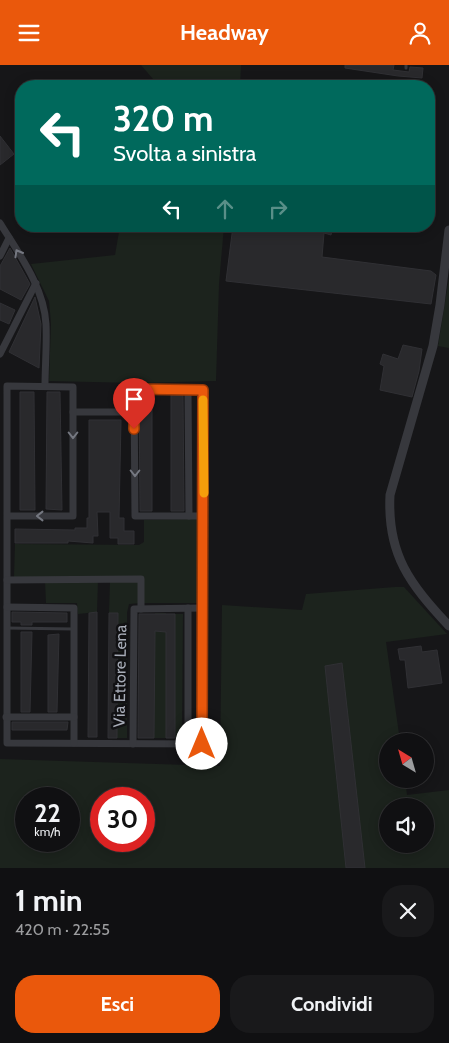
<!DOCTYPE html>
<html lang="it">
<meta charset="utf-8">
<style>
body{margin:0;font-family:Cabin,sans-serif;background:#19191b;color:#f1f3f6;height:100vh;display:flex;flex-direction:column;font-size:19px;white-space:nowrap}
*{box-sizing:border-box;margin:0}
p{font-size:16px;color:#9c9d9f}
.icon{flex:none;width:28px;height:28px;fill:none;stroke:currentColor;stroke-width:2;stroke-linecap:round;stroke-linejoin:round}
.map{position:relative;height:803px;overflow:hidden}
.panel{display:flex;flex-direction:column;background:#101012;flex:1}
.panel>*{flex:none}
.banner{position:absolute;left:15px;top:15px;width:420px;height:152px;border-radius:20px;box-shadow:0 2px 12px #0003,0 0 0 1px #303032;background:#00695c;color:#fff;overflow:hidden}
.needle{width:32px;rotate:323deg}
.controls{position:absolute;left:379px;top:668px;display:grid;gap:10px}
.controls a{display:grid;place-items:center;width:55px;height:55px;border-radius:50%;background:#101012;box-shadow:0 2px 12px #0003,0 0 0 1px #303032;font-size:25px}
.speed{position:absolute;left:15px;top:722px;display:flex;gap:10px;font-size:25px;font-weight:700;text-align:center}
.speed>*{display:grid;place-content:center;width:65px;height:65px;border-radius:50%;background:#101012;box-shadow:0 2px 12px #0003,0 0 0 1px #303032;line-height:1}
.speed small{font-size:12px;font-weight:400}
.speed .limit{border:8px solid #d22;background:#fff;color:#111}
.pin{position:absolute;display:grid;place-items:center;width:42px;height:42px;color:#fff;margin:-51px -21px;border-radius:50% 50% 50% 0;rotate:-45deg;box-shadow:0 0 5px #0007}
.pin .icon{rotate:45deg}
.me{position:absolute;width:55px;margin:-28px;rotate:0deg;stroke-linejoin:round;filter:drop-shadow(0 0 4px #0008)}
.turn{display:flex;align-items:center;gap:18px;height:105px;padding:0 15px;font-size:22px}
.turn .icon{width:65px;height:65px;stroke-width:2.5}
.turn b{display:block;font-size:35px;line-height:42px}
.lanes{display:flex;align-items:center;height:48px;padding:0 15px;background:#0003;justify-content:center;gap:25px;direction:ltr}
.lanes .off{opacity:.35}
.round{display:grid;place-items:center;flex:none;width:52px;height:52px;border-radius:20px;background:#19191b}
.headline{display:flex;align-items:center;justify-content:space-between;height:85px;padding:0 15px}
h1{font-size:30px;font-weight:800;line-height:38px}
.primary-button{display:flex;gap:10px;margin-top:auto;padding:10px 15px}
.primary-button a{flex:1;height:58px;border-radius:20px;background:#ea580c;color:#fff;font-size:20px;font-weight:800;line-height:58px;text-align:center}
.primary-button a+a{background:#19191b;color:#f1f3f6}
header{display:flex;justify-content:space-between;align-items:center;height:65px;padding:0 15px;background:#ea580c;color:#fff;font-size:22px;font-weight:800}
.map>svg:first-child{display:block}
</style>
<header><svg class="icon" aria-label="menu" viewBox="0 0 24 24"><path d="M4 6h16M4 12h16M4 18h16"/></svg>Headway<svg class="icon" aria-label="person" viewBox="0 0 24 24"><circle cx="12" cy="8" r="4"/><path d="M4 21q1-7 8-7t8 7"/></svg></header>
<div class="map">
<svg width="449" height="803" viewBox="0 0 449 803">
<rect width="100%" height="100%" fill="#161618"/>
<!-- green -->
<g fill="#1c231d" fill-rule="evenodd">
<polygon points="141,0 241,0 240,21 159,21"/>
<polygon points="120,161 224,161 219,219 216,316 136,318 49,316 51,259 49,236 31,199 115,190"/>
<polygon points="449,213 449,283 438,281"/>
<polygon points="199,454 198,538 144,538 143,514 14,512 15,479 139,480 144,477 144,455"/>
<polygon points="45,516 98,516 97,547 78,549 77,538 46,538"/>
<polygon points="110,516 140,516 140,538 129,539 127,548 127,673 117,673 118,548 109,548"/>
<path d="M395 522H404L447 569 386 577 400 676H388V714H405L407 730 449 725V803H0V694L220 701 222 540 302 545 306 529ZM26 734H69V776H26ZM101 734H144V776H101ZM388 741H425V779H388Z"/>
<polygon points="155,548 166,548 166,673 154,673"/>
<polygon points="175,549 183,549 182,673 175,673"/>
</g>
<!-- building -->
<g fill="#29292c" stroke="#303034">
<polygon points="345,0 394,0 393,5 409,7 410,2 423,3 422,13 398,11 345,3"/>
<polygon points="0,71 14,89 0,100"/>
<polygon points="233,161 333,161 331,170 324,168 322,192 431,206 436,210 431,239 226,216"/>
<polygon points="10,183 30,219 21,235 0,224 0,201"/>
<polygon points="35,232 41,259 39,303 9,287"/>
<polygon points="0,238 15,245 9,259 0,255"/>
<polygon points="403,280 422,284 419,306 412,332 380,325 384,301 380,299 383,289 398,294"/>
<polygon points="20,327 34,327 35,445 20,445"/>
<polygon points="47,327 60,327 62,445 46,444"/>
<polygon points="139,329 152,330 152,446 140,446"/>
<polygon points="171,330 183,330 184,446 171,446"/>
<polygon points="89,355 121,355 119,453 124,453 124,466 134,466 134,479 118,479 118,473 110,473 110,447 97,447 98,471 93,471 93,478 68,476 68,478 15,478 15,464 75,465 75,463 87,463 87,453 89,453"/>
<polygon points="12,547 67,548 67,557 32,557 32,560 21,560 21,557 12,557"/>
<polygon points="97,547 97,672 88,672 89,548"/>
<polygon points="109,548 118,548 117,673 108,673"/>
<polygon points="139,549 175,549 175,673 166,673 166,567 155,566 154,673 138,673"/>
<polygon points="21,567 32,567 30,647 21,647"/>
<polygon points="59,569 57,647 48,647 48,570"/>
<polygon points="421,581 422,587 437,585 442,618 408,623 405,595 400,595 398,584"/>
<polygon points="342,598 365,803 346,803 325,601"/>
<polygon points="12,657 68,657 67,665 12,665"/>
</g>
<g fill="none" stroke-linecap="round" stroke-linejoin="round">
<!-- service -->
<g stroke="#37383d" stroke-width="3">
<polyline points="406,3 406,0"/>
<polyline points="7,563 74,564"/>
</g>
<!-- minor -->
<g stroke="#37383d" stroke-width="7">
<path d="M0 158C19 189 44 222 46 259 47 280 45 301 45 321"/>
<polyline points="0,191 9,173"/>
<polyline points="0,289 36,218"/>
<polyline points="188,325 189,451"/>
<polyline points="73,347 134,347"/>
<polyline points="7,451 73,451 73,322 7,321 7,678 203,679 203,325 134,324 135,451 204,451"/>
<polyline points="7,515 141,514 141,544"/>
<polyline points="7,542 74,543 74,678"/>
<polyline points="6,652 74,652"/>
<polyline points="133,679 134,544 203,543"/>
<polyline points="188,679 188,543"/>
</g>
<!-- tertiary -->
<path stroke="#37383d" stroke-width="9" d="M449 165 440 240 433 281 390 430C387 490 410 519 449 561"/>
</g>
<!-- one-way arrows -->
<defs><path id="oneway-chevron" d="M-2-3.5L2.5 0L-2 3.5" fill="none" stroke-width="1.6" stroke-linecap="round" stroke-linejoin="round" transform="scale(1.25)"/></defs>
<g stroke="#757881">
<use href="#oneway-chevron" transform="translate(18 188) rotate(-120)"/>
<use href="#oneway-chevron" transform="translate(73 370) rotate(90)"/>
<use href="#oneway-chevron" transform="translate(135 408) rotate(90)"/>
<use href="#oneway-chevron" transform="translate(40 451) rotate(-180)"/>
</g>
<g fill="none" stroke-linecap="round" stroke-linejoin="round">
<!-- route casing -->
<g stroke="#983908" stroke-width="12">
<polyline id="route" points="134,364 134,324 203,325 202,679"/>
</g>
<!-- route -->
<use href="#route" stroke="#ea580c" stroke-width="9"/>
<!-- slow -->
<polyline stroke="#f59e0b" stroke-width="9" points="203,335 204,428"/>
</g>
<g text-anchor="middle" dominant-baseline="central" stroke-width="5" stroke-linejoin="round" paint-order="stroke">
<!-- street labels -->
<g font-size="16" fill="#a8adb8" stroke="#111113">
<text transform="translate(120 611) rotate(-89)">Via Ettore Lena</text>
</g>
</g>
</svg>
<div class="controls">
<a><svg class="needle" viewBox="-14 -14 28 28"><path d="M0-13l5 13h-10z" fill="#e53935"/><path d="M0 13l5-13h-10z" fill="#9c9d9f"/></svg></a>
<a><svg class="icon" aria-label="sound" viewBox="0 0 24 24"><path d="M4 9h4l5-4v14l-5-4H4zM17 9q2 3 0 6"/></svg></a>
</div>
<div class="speed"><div>22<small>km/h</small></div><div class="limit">30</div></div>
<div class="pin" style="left:134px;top:364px;background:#d93025"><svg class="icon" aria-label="arrive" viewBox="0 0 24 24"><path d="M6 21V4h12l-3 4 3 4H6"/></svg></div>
<svg class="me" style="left:202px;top:679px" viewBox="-20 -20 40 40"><circle r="19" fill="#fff"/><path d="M0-13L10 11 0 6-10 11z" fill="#ea580c"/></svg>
<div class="banner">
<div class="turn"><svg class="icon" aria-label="left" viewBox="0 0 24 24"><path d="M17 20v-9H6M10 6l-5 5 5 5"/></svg><div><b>320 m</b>Svolta a sinistra</div></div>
<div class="lanes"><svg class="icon" aria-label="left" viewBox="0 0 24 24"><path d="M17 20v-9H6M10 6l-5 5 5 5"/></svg><svg class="icon off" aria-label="ahead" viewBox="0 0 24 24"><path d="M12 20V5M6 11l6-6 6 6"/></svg><svg class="icon off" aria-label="right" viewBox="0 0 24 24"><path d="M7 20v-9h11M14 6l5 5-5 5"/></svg></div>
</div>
</div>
<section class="panel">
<div class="headline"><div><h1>1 min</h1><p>420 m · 22:55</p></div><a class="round"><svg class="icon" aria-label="close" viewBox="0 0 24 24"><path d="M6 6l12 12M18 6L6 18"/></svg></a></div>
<div class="primary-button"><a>Esci</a><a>Condividi</a></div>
</section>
